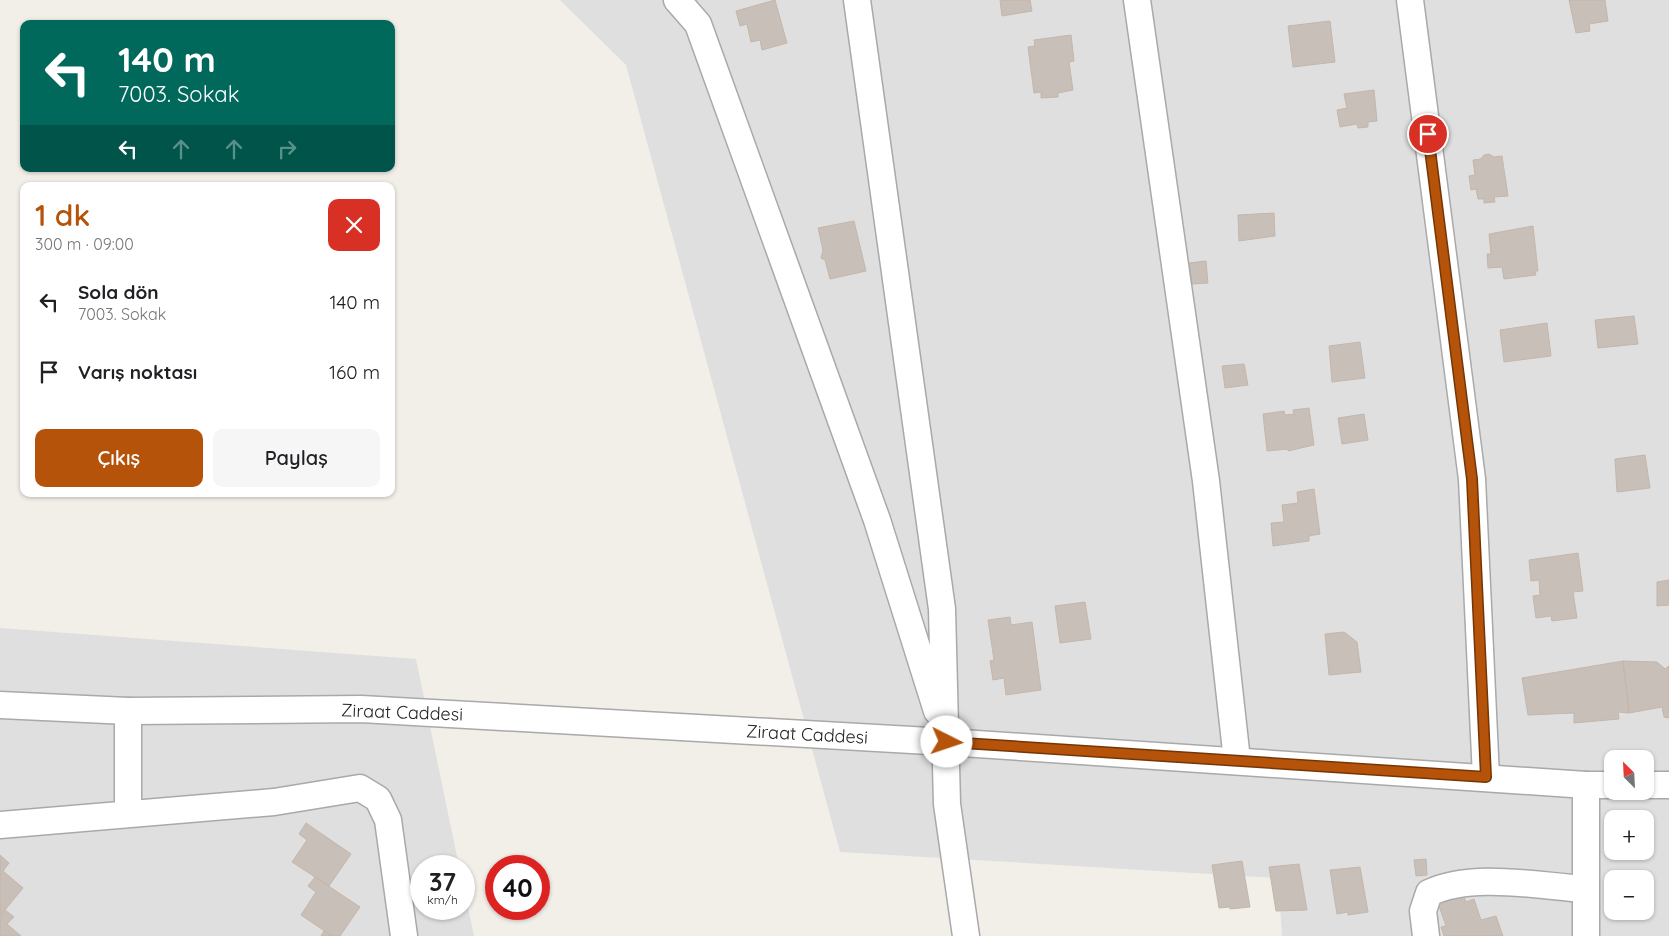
<!DOCTYPE html>
<html lang="tr">
<meta charset="utf-8">
<style>
body{margin:0;font-family:Quicksand,sans-serif;background:#f6f6f6;color:#202124;height:100vh;display:flex;flex-direction:column;font-size:19px;white-space:nowrap}
*{box-sizing:border-box;margin:0}
p{font-size:16px;color:#757577}
.icon{flex:none;width:28px;height:28px;fill:none;stroke:currentColor;stroke-width:2;stroke-linecap:round;stroke-linejoin:round}
.map{position:relative;flex:1;overflow:hidden}
.drawer{position:absolute;left:20px;top:182px;width:375px;height:315px;display:flex;flex-direction:column;background:#fff;border-radius:10px;box-shadow:0 1px 4px #0004}
.drawer>*{flex:none}
.top-card{position:absolute;left:20px;top:20px;width:375px;height:152px;border-radius:10px;box-shadow:0 1px 4px #0004;background:#00695c;color:#fff;overflow:hidden}
.needle{width:32px;rotate:336deg}
.tools{position:absolute;left:1604px;top:750px;display:grid;gap:10px}
.tools a{display:grid;place-items:center;width:50px;height:50px;border-radius:10px;background:#fff;box-shadow:0 1px 4px #0004;font-size:25px}
.speed{position:absolute;left:410px;top:855px;display:flex;gap:10px;font-size:25px;font-weight:700;text-align:center}
.speed>*{display:grid;place-content:center;width:65px;height:65px;border-radius:50%;background:#fff;box-shadow:0 1px 4px #0004;line-height:1}
.speed small{font-size:12px;font-weight:400}
.speed .limit{border:8px solid #d22;background:#fff;color:#111}
.pin{position:absolute;display:grid;place-items:center;width:42px;height:42px;color:#fff;margin:-21px;border:2px solid #fff;border-radius:50%;box-shadow:0 1px 5px #0007}
.me{position:absolute;width:55px;margin:-28px;rotate:94deg;stroke-linejoin:round;filter:drop-shadow(0 0 4px #0008)}
.turn{display:flex;align-items:center;gap:18px;height:105px;padding:0 15px;font-size:22px}
.turn .icon{width:65px;height:65px;stroke-width:2.5}
.turn b{display:block;font-size:35px;line-height:42px}
.lanes{display:flex;align-items:center;height:48px;padding:0 15px;background:#0003;justify-content:center;gap:25px;direction:ltr}
.lanes .off{opacity:.35}
.round{display:grid;place-items:center;flex:none;width:52px;height:52px;border-radius:10px;background:#f6f6f6}
.headline{display:flex;align-items:center;justify-content:space-between;height:85px;padding:0 15px}
h1{font-size:30px;font-weight:600;line-height:38px;color:#b45309}
.button{display:flex;gap:10px;margin-top:auto;padding:10px 15px}
.button a{flex:1;height:58px;border-radius:10px;background:#b45309;color:#fff;font-size:20px;font-weight:600;line-height:58px;text-align:center}
.button a+a{background:#f6f6f6;color:#202124}
ul{padding:0;list-style:none}
li{display:flex;align-items:center;gap:15px;height:70px;padding:0 15px}
li div{flex:1}
li b{display:block;font-size:19px}
li em{font-style:normal}
.map>svg:first-child{display:block}
</style>
<div class="map">
<svg width="1669" height="936" viewBox="0 0 1669 936">
<rect width="100%" height="100%" fill="#f2efe9"/>
<!-- residential -->
<g fill="#e0dfdf" fill-rule="evenodd">
<path d="M560 0H1669V936H1282L1278 878 840 852 626 65ZM1612 759H1645V791H1612ZM1612 819H1645V851H1612ZM1612 879H1645V911H1612Z"/>
<polygon points="0,628 416,659 459,866 421,866 421,909 464,909 464,889 474,936 0,936"/>
</g>
<!-- building -->
<g fill="#c7bfb8" stroke="#c4b6ab">
<polygon points="775,0 787,43 762,50 760,40 751,42 747,24 740,26 736,11"/>
<polygon points="1000,0 1030,0 1032,11 1002,16"/>
<polygon points="1569,0 1605,0 1608,21 1589,24 1590,31 1576,33"/>
<polygon points="1330,21 1335,62 1293,67 1288,26"/>
<polygon points="1071,35 1074,61 1069,62 1073,90 1058,93 1058,97 1041,98 1041,92 1034,93 1028,47 1035,46 1034,40"/>
<polygon points="1374,90 1377,121 1368,122 1368,127 1358,128 1357,124 1340,127 1337,110 1347,108 1344,94"/>
<polygon points="1489,154 1494,157 1502,156 1508,196 1494,197 1495,202 1484,203 1484,199 1478,199 1476,189 1471,190 1469,176 1475,175 1473,160 1481,159 1484,155"/>
<polygon points="1274,213 1275,236 1239,241 1238,215"/>
<polygon points="854,221 866,271 830,279 825,260 821,258 823,250 818,228"/>
<polygon points="1533,226 1538,271 1535,271 1536,275 1504,279 1502,267 1488,268 1487,254 1491,254 1489,234"/>
<polygon points="1206,261 1208,283 1192,284 1189,263"/>
<polygon points="1634,316 1638,344 1598,348 1595,320"/>
<polygon points="1547,323 1551,356 1504,362 1500,330"/>
<polygon points="1360,342 1365,378 1332,382 1329,346"/>
<polygon points="1244,364 1248,385 1225,388 1222,366"/>
<polygon points="1309,408 1314,445 1288,451 1288,449 1267,451 1263,414 1284,411 1285,415 1294,414 1293,410"/>
<polygon points="1364,414 1368,440 1342,444 1338,418"/>
<polygon points="1645,455 1650,488 1617,492 1615,459"/>
<polygon points="1314,489 1320,534 1309,536 1309,541 1273,546 1271,523 1284,522 1282,505 1298,503 1297,492"/>
<polygon points="1578,553 1583,591 1573,592 1577,618 1552,621 1551,616 1536,618 1533,596 1540,595 1539,580 1531,581 1529,560"/>
<polygon points="1669,580 1669,605 1657,606 1657,582"/>
<polygon points="1085,602 1091,639 1060,643 1055,606"/>
<polygon points="1010,617 1011,625 1032,622 1041,690 1006,695 1004,678 993,680 990,661 994,660 988,620"/>
<polygon points="1344,632 1357,642 1361,672 1329,675 1325,634"/>
<polygon points="1623,661 1657,662 1665,669 1669,666 1669,718 1664,717 1662,707 1629,713"/>
<polygon points="1623,661 1629,713 1618,712 1619,719 1574,723 1574,713 1528,715 1522,678"/>
<polygon points="306,823 351,854 329,886 292,862 307,840 299,834"/>
<polygon points="0,855 9,863 3,871 23,888 0,916"/>
<polygon points="1426,859 1427,875 1416,876 1414,860"/>
<polygon points="1242,861 1250,907 1230,909 1230,907 1219,908 1212,865"/>
<polygon points="1299,864 1307,910 1276,911 1269,867"/>
<polygon points="1360,867 1368,912 1348,915 1348,912 1337,914 1330,870"/>
<polygon points="315,877 360,907 340,936 332,936 301,915 316,892 308,886"/>
<polygon points="1462,892 1466,902 1474,899 1481,920 1496,916 1503,936 1444,936 1441,927 1446,926 1437,900"/>
<polygon points="5,910 14,917 7,924 21,936 0,936 0,916"/>
<polygon points="324,931 332,936 321,936"/>
</g>
<g fill="none" stroke-linecap="round" stroke-linejoin="round">
<!-- minor casing -->
<g stroke="#a9a9a9" stroke-width="29">
<g id="minor">
<polyline points="677,0 698,24 877,520 937,711"/>
<polyline points="857,0 942,609 947,804 966,936"/>
<polyline points="1137,0 1206,481 1237,760"/>
<polyline points="1410,0 1472,479 1486,777"/>
<polyline points="0,705 128,711 361,709 947,742 1586,785 1612,785"/>
<polyline points="128,711 128,813"/>
<polyline points="1586,785 1586,936"/>
<polyline points="1645,785 1669,785"/>
<polyline points="0,825 274,802 360,788 378,799 388,820 404,936"/>
<path d="M1426 936 1423 911 1429 893C1471 872 1539 886 1585 889"/>
</g>
</g>
<!-- minor -->
<use href="#minor" stroke="#fff" stroke-width="26"/>
</g>
<g fill="none" stroke-linecap="round" stroke-linejoin="round">
<!-- route casing -->
<g stroke="#753606" stroke-width="12">
<polyline id="route" points="947,742 1486,777 1472,479 1428,134"/>
</g>
<!-- route -->
<use href="#route" stroke="#b45309" stroke-width="9"/>
</g>
<g text-anchor="middle" dominant-baseline="central" stroke-width="5" stroke-linejoin="round" paint-order="stroke">
<!-- street labels -->
<g font-size="18" fill="#222" stroke="#fff">
<text transform="translate(402 712) rotate(2)">Ziraat Caddesi</text>
<text transform="translate(807 734) rotate(3)">Ziraat Caddesi</text>
</g>
</g>
</svg>
<div class="tools">
<a><svg class="needle" viewBox="-14 -14 28 28"><path d="M0-13l5 13h-10z" fill="#e53935"/><path d="M0 13l5-13h-10z" fill="#757577"/></svg></a>
<a>+</a>
<a>−</a>
</div>
<div class="speed"><div>37<small>km/h</small></div><div class="limit">40</div></div>
<div class="pin" style="left:1428px;top:134px;background:#d93025"><svg class="icon" aria-label="arrive" viewBox="0 0 24 24"><path d="M6 21V4h12l-3 4 3 4H6"/></svg></div>
<svg class="me" style="left:947px;top:742px" viewBox="-20 -20 40 40"><circle r="19" fill="#fff"/><path d="M0-13L10 11 0 6-10 11z" fill="#b45309"/></svg>
<div class="top-card">
<div class="turn"><svg class="icon" aria-label="left" viewBox="0 0 24 24"><path d="M17 20v-9H6M10 6l-5 5 5 5"/></svg><div><b>140 m</b>7003. Sokak</div></div>
<div class="lanes"><svg class="icon" aria-label="left" viewBox="0 0 24 24"><path d="M17 20v-9H6M10 6l-5 5 5 5"/></svg><svg class="icon off" aria-label="ahead" viewBox="0 0 24 24"><path d="M12 20V5M6 11l6-6 6 6"/></svg><svg class="icon off" aria-label="ahead" viewBox="0 0 24 24"><path d="M12 20V5M6 11l6-6 6 6"/></svg><svg class="icon off" aria-label="right" viewBox="0 0 24 24"><path d="M7 20v-9h11M14 6l5 5-5 5"/></svg></div>
</div>
<section class="drawer">
<div class="headline"><div><h1>1 dk</h1><p>300 m · 09:00</p></div><a class="round" style="background:#d93025;color:#fff"><svg class="icon" aria-label="close" viewBox="0 0 24 24"><path d="M6 6l12 12M18 6L6 18"/></svg></a></div>
<ul>
<li><svg class="icon" aria-label="left" viewBox="0 0 24 24"><path d="M17 20v-9H6M10 6l-5 5 5 5"/></svg><div><b>Sola dön</b><p>7003. Sokak</p></div><em>140 m</em></li>
<li><svg class="icon" aria-label="arrive" viewBox="0 0 24 24"><path d="M6 21V4h12l-3 4 3 4H6"/></svg><div><b>Varış noktası</b></div><em>160 m</em></li>
</ul>
<div class="button"><a>Çıkış</a><a>Paylaş</a></div>
</section>
</div>
